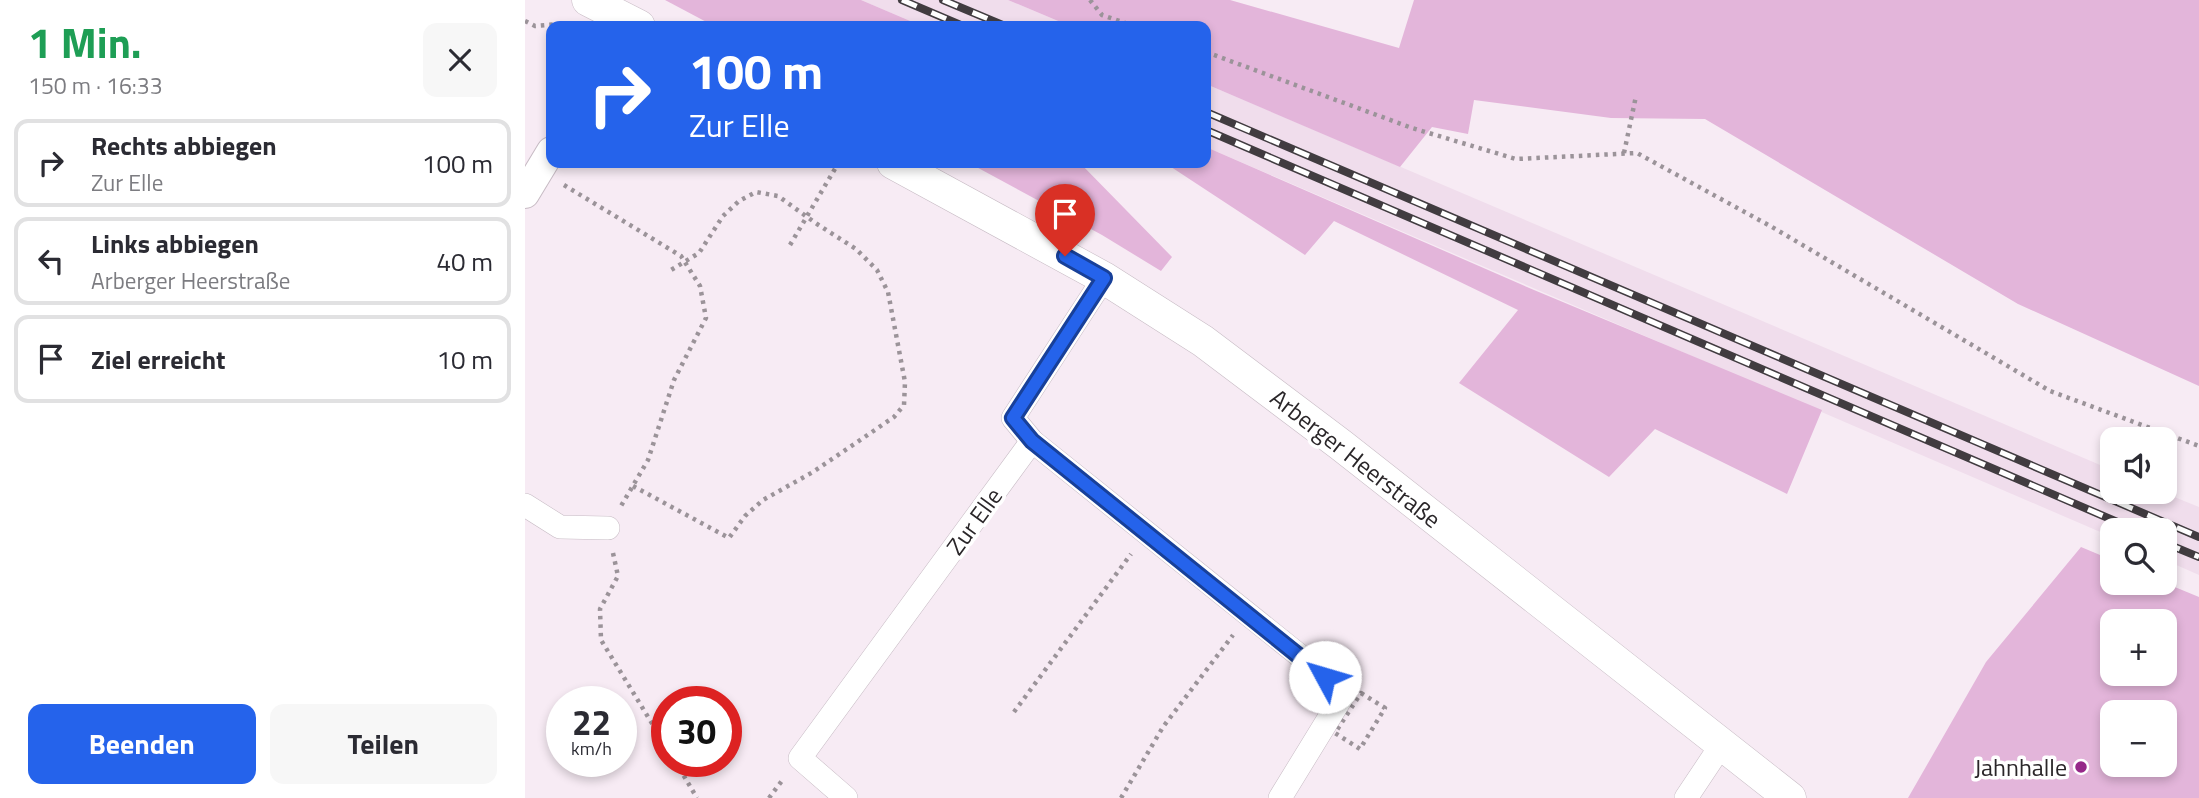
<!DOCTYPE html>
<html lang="de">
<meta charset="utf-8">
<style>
body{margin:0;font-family:"Titillium Web",sans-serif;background:#f7f7f7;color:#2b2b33;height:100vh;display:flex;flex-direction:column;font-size:26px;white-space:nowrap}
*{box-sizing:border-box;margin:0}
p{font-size:23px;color:#7c7c81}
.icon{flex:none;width:38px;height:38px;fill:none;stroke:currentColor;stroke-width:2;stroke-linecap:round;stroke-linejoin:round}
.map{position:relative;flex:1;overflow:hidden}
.drawer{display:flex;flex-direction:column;background:#fff;width:525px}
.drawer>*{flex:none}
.guide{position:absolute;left:21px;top:21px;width:665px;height:147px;border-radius:14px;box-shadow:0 4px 10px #0003;background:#2563eb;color:#fff;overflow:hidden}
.fabs{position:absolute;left:1575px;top:427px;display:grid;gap:14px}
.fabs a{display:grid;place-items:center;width:77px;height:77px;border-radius:14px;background:#fff;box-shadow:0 4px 10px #0003;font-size:35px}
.speed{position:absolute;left:21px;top:686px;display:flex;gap:14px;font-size:35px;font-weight:700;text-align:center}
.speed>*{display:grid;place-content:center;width:91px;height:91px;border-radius:50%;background:#fff;box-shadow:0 4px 10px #0003;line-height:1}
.speed small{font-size:18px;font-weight:400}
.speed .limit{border:10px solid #d22;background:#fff;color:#111}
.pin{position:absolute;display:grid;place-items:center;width:60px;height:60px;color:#fff;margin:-72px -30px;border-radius:50% 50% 50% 0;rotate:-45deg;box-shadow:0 0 7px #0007}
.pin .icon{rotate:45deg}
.me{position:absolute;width:77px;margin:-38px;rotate:309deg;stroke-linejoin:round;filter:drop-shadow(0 0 5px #0008)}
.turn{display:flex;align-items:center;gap:24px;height:147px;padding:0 28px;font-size:32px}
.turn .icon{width:91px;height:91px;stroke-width:2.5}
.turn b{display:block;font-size:49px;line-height:60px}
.round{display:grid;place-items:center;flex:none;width:74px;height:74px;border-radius:14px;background:#f7f7f7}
.head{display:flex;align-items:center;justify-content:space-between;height:119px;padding:0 28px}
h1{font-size:42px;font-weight:700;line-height:52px;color:#1e9e55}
.action{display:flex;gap:14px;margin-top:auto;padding:14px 28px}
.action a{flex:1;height:80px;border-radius:14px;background:#2563eb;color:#fff;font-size:28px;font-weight:700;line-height:80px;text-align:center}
.action a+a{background:#f7f7f7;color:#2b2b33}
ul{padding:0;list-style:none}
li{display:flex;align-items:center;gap:21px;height:88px;margin:0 14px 10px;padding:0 14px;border:4px solid #e1e1e2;border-radius:14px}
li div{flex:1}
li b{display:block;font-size:26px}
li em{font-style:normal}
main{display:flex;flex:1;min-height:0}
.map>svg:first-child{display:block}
</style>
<main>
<section class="drawer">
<div class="head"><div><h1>1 Min.</h1><p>150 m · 16:33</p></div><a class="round"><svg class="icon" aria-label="close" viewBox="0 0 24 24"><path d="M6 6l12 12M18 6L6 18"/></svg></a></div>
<ul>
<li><svg class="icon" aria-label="right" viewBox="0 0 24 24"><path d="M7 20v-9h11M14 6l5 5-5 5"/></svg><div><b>Rechts abbiegen</b><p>Zur Elle</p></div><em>100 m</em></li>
<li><svg class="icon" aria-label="left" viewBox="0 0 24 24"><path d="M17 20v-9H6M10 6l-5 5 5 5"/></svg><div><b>Links abbiegen</b><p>Arberger Heerstraße</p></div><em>40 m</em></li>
<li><svg class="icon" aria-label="arrive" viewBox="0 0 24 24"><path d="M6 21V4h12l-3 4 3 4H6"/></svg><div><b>Ziel erreicht</b></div><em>10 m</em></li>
</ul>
<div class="action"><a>Beenden</a><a>Teilen</a></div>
</section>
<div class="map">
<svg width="1674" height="798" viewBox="0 0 1674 798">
<rect width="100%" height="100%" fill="#f7ebf4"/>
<!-- built -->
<g fill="#f0ddec">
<polygon points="336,0 483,0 545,26 397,26"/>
<polygon points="681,84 1587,470 1587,492 1637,492 1674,507 1674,575 1640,560 1640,530 1587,530 1587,537 681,147"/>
</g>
<!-- green -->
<g fill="#e3b5da" fill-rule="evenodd">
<polygon points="140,0 336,0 397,26 189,26"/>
<polygon points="483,0 705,0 874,48 889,0 1674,0 1674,386 1493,304 1180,119 1086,118 949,100 943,134 907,127 875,167 681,84 681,26 545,26"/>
<polygon points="681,147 1009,290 1297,410 1262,494 1130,429 1084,477 934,383 993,310 809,221 780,255 640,163 681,163"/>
<polygon points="444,163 555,163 647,257 636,271 577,235"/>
<path d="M1556 547 1587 560V583H1640L1674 597V798H1383L1461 662ZM1587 621H1640V674H1587ZM1587 712H1640V765H1587Z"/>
</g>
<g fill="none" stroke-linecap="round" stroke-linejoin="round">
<!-- minor casing -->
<g stroke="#c7bbc4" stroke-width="24">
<g id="minor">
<polyline points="507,441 820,692 755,798"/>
<polyline points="0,505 35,527 83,528"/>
<polyline points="321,798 275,758 507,441 488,418 579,278"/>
<polyline points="1161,798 1197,744"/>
</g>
</g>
<!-- tertiary casing -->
<g stroke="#c7bbc4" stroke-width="30">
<polyline id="tertiary" points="0,194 26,151"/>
</g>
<!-- secondary casing -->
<g stroke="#c7bbc4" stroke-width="33">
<g id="secondary">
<polyline points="63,0 114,26"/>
<polyline points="368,163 579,278 678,341 816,445 1265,798"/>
</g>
</g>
<!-- path -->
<g stroke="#9b9399" stroke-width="4.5" stroke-dasharray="3.5 5" stroke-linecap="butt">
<polyline points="565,0 577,15 609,26"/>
<polyline points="0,21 10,26 47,23"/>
<polyline points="681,52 887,128 991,159 1112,153 1247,227 1525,391 1674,446"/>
<polyline points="1099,153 1111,96"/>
<polyline points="39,185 156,256 175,286 181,318 149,380 123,460 96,506"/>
<polyline points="265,245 311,167"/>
<polyline points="108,486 204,538 220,516 238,500 288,472 369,417 379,405 380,382 363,292 352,270 331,249 292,224 253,196 231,192 214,201 198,216 174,253 146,270"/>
<polyline points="88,553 93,576 75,609 76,640 142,748"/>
<polygon points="836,693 860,708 835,749 810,733"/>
<polyline points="489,712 606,554"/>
<polyline points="150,761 172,798"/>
<polyline points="244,798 259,778"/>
<polyline points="596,798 638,727 708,635"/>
</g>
<!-- minor -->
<use href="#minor" stroke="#fff" stroke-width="23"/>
<!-- tertiary -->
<use href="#tertiary" stroke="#fff" stroke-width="28"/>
<!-- secondary -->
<use href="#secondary" stroke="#fff" stroke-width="32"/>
<!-- rail casing -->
<g stroke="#413c40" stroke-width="8">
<g id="rail">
<polyline points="377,0 438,26"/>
<polyline points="418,0 480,26"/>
<polyline points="681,112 1674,537"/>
<polyline points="681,130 1611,530"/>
<polyline points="1640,543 1674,557"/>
</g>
</g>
<!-- rail -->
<use href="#rail" stroke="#fff" stroke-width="5" stroke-dasharray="16" stroke-linecap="butt"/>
</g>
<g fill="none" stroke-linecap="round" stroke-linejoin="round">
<!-- route casing -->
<g stroke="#184099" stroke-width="18">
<polyline id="route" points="540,256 579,278 488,418 507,441 800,677"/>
</g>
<!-- route -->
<use href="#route" stroke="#2563eb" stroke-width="12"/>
</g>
<!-- markers -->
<circle fill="#962889" stroke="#fff" stroke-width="2.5" cx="1556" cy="767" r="7"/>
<g text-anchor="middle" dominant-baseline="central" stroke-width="7" stroke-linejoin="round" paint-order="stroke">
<!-- street labels -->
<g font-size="24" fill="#2a2629" stroke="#fff">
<text transform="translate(831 458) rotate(38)">Arberger Heerstraße</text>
<text transform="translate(449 521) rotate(-54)">Zur Elle</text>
</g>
<!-- poi labels -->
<g font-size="24" fill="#2a2629" stroke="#fff" text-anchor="end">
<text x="1542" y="767">Jahnhalle</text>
</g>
</g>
</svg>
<div class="fabs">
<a><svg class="icon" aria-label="sound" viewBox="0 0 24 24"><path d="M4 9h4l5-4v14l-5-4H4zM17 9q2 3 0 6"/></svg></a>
<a><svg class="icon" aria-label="search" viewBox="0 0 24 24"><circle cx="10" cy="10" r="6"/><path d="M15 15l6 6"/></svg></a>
<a>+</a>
<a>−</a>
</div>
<div class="speed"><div>22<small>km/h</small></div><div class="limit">30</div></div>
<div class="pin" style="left:540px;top:256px;background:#d93025"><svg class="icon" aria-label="arrive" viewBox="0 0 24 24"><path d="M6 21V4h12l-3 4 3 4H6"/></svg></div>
<svg class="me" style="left:800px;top:677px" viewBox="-20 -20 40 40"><circle r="19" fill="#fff"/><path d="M0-13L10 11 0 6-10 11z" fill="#2563eb"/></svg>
<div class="guide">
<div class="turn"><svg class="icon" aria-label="right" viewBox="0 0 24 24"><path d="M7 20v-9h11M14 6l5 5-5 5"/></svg><div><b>100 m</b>Zur Elle</div></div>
</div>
</div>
</main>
